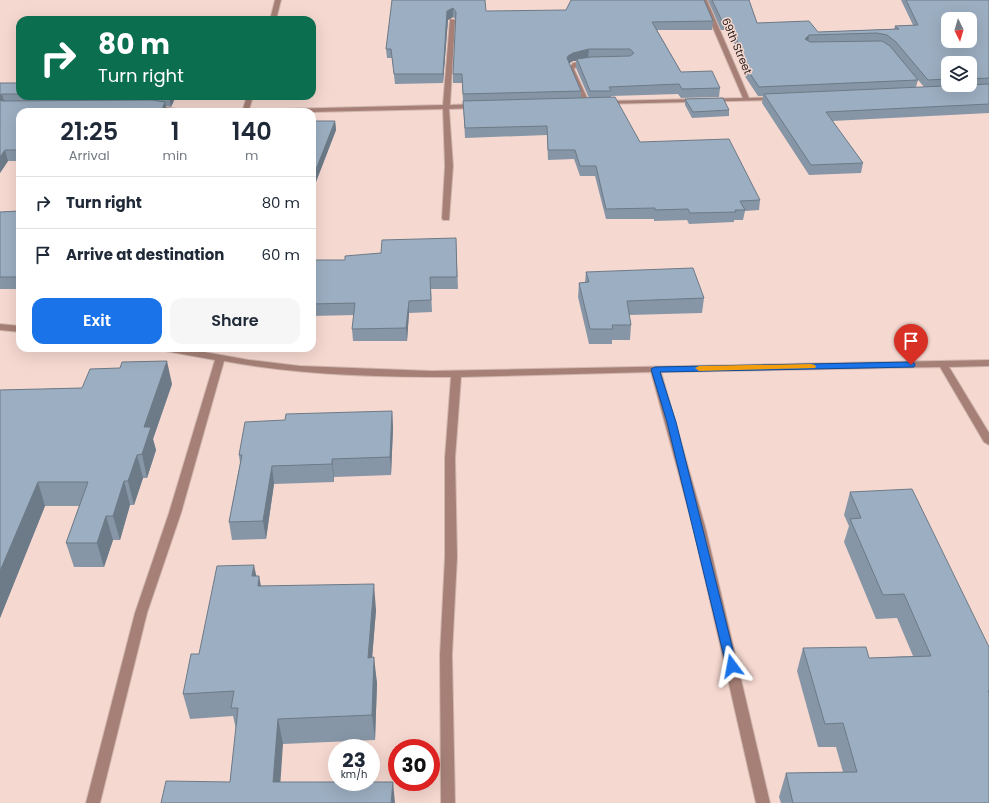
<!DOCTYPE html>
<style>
body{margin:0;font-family:Poppins,sans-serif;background:#f6f6f7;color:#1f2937;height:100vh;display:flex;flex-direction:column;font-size:15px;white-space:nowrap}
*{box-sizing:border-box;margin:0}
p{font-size:13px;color:#747a83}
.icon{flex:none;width:22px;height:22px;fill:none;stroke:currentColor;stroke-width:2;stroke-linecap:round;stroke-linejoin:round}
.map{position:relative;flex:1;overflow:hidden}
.sheet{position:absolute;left:16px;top:108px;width:300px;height:244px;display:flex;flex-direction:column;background:#fff;border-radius:12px;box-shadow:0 4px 16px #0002}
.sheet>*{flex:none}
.hud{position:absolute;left:16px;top:16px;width:300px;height:84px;border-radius:12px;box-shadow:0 4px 16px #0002;background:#0b6e4f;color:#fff;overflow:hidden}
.needle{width:26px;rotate:175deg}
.tools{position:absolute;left:941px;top:12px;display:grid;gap:8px}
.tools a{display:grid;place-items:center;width:36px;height:36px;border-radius:8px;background:#fff;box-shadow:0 4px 16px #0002;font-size:20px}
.speed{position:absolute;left:328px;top:739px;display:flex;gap:8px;font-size:20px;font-weight:700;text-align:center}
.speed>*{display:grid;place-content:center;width:52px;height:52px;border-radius:50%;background:#fff;box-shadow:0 4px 16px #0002;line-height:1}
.speed small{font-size:10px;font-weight:400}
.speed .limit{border:6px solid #d22;background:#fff;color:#111}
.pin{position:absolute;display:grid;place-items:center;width:34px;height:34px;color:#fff;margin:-41px -17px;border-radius:50% 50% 50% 0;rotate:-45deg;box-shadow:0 0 4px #0007}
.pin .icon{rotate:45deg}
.me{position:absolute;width:44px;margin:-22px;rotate:347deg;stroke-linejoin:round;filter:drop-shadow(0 0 3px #0008)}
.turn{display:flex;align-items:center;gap:14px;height:84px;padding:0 16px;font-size:18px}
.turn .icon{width:52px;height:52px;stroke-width:2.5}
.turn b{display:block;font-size:28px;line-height:34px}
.eta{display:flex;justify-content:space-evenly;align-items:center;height:68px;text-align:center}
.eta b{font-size:24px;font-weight:600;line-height:28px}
.cta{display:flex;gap:8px;margin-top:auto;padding:8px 16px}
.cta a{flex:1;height:46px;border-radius:12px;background:#1a73e8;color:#fff;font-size:16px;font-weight:600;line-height:46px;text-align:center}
.cta a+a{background:#f6f6f7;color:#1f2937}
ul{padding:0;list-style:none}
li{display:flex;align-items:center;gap:12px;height:52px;padding:0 16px;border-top:1px solid #e0e1e3}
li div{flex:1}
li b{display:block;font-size:15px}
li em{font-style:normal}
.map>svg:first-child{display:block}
</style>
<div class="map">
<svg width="989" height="803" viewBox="0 0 989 803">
<rect width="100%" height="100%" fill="#f5d8d0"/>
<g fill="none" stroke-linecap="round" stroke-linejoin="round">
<!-- minor casing -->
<g stroke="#d1b7b0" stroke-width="2">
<g id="minor">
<polygon points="275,0 281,0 276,20 270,20"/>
<polygon points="701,0 707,0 749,98 776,97 779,99 778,100 604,104 604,102 606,101 743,98"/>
<polygon points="450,19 455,20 450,105 476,104 479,106 476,108 449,109 453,166 449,220 443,220 442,218 445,166 443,109 312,112 242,112 247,96 253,96 249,110 443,105"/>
<polygon points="589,60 592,62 591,63 577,66 574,69 590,104 587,106 584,104 568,69 573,63"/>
<polygon points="155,105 181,110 184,112 170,112 153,108 153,106"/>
<polygon points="0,324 20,326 20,332 0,330"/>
<path d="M160 348H182L249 360 300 366 432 371 989 360V366L949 367 989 433V445L984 442 940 367 661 372 706 530 770 803H756L694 530 651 372 461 377 455 458 457 557 452 655 455 803H441L440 655 445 557V458L451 377C375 377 299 375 224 361L181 513 147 613 100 803H86L135 613 169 513 215 360 165 351Z"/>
</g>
</g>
<!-- minor -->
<use href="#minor" fill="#a68076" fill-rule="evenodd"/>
</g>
<!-- wall -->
<g fill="#8696a6" fill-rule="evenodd">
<path d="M392 0 486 11 713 21 712 30H657L681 72 720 88 719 97 681 98 678 94 611 96V97L640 142 760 200 759 210 745 211 743 220H734V222L689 224 687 220 654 221V219H606L595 176H580L574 159 548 160 547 135 465 138 462 83H453V74L456 20 453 17 448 20 443 83 395 84 392 58H387L386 49ZM573 61H576V68L589 98H581V91L569 63Z"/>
<path d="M708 0H749L757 23 818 32 894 29 895 26 913 25 901 0H989V113L832 121 863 163 861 173 809 175 762 103 763 96H758L744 75 730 30H721ZM894 51 924 87H916L918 80ZM948 63H970V85H948Z"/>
<polygon points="0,83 20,83 20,96 176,96 171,107 166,106 167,112 20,112 20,161 8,161 0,173"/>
<polygon points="685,99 729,110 729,116 692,118 685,105"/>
<polygon points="312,121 335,121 336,130 314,187 314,204 312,204"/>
<polygon points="20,211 20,289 0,289 0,212"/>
<polygon points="456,238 458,289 431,289 432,312 409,313 407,341 353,341 352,329 354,315 312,316 312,260 345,260"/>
<polygon points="586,272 704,298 702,313 629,315 631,325 630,340 612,340 612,344 589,344 578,297 579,283 585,282"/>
<polygon points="172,384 153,439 156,450 147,478 143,478 134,505 130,505 120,540 113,540 104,567 74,567 66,543 79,506 45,506 0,618 0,390 82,388"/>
<polygon points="392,411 393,428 391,475 334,477 334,482 274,484 266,539 232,540 229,522 240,463 239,455 285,420"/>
<polygon points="850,492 989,647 989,803 781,803 779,797 786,773 843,772 836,747 818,747 797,671 803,648 869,658 913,656 897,618 876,619 844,542 849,526 844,515"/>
<polygon points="256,576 261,586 376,610 372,658 377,683 375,740 283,744 230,782 236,729 233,716 190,719 183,694 199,654"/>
</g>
<!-- shaded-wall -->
<g fill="#6d7a87">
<polygon points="453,8 453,17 448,20 443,83 443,74 447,11"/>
<polygon points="809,35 808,44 805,39"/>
<polygon points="589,49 588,58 577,59 576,61 573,61 567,65 567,58 568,56 573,53"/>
<polygon points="2,94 5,104 0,105 0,95"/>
<polygon points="169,96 176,96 171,107"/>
<polygon points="165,102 167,112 161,112"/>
<polygon points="335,121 336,130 314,187 314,204 313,194 313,177"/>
<polygon points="5,150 8,161 0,173 0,157"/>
<polygon points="409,301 409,313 407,341 406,328"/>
<polygon points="167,361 172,384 153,439 156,450 147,478 142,454 144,427"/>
<polygon points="392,411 393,428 391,475 390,457"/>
<polygon points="137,455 143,478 134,505 128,481"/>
<polygon points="332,459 334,477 334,482 332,464"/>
<polygon points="272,466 274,484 266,539 263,521"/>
<polygon points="124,481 130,505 120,540 113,516"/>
<polygon points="38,482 45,506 0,618 0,571"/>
<polygon points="106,516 113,540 104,567 97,543"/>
<polygon points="254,565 258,584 259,576 264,601 252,576"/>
<polygon points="374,584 376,610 370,683 368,658"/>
<polygon points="374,657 377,683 375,740 372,715"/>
<polygon points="278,719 283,744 279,803 273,782"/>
<polygon points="393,782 395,803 391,803"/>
</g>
<!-- building -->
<g fill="#9caec1" stroke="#6d7a87" fill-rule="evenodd">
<polygon points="392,0 485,0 486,11 566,10 571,0 704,0 713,21 652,22 681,72 712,71 720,88 682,89 679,84 609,87 611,91 590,91 577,59 591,57 630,56 634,53 630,49 589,49 573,53 568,56 567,58 581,91 463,94 462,74 453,74 456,12 453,8 447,11 443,74 394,74 391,49 386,49"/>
<path d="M712 0H749L757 23 809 21 818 32 899 29 895 26 918 25 906 0H989V78L970 79V63H948V79L928 80 896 42 887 35 877 33 809 35 805 39 810 42 882 41 890 46 918 80 759 87 745 66 731 21H722ZM948 19H970V41H948Z"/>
<polygon points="0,83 20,83 20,94 2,94 0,95"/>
<polygon points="989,84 989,104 826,112 863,163 811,165 764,94"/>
<polygon points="615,97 640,142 729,139 760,200 740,201 745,210 735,210 736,212 690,213 688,209 655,210 655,208 606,209 596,166 580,166 575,150 548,150 547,126 465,128 463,101"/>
<polygon points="723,98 729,110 693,112 685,99"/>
<polygon points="0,100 2,101 152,100 165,102 161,112 130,112 131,110 20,112 20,150 5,150 0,157"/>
<polygon points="312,121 335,121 313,177 313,194 312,195"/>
<polygon points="20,211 20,277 0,277 0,212"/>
<polygon points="456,238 457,277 430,277 431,300 409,301 406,328 352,329 355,303 312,304 312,260 345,260 345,256 381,253 382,240"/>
<polygon points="693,268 704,298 627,301 631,325 612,325 613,329 590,329 579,283 589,282 586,272"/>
<polygon points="167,361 144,427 151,427 142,454 137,455 128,481 124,481 113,516 106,516 97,543 66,543 88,482 38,482 0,571 0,390 82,388 90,369 120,368 122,362"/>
<polygon points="392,411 390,457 332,459 332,464 272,466 263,521 229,522 242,455 239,455 245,422 285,420 286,414"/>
<polygon points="912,489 989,647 989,691 988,691 989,693 989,803 793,803 786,773 857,772 843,723 825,724 803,648 866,647 869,658 931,656 904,594 883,595 850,519 861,518 850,492"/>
<polygon points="254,565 252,576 259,576 258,586 374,584 368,658 374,657 372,715 278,719 273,782 393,782 391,803 161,803 166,781 230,782 238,708 231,708 234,691 183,694 191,654 199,654 217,566"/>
</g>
<!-- route -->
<polygon fill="#1a73e8" stroke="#114b97" points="911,362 914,363 915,365 914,367 660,372 676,422 737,666 736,669 732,671 727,669 667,422 651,369 655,367"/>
<!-- slow -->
<polygon fill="#f59e0b" points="811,364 815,365 816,367 815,368 699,371 695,368 699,366"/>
<g text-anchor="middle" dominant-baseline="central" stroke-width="3" stroke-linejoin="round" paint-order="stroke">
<!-- far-street labels -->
<g font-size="11" fill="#2e2321" stroke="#f5d8d0">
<text transform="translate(737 46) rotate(67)">69th Street</text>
</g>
</g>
</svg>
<div class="tools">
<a><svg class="needle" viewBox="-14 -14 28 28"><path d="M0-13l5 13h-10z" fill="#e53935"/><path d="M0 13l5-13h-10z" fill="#747a83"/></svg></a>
<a><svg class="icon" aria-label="layers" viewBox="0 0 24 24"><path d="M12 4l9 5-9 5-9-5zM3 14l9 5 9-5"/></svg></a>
</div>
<div class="speed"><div>23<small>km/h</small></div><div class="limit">30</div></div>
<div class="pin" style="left:911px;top:365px;background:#d93025"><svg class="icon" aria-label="arrive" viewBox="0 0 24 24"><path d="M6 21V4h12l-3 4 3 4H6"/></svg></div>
<svg class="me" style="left:732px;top:666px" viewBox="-20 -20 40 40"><path d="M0-17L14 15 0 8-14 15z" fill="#1a73e8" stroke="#fff" stroke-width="4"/></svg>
<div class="hud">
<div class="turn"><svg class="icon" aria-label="right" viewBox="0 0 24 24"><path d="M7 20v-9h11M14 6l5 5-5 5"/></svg><div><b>80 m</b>Turn right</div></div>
</div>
<section class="sheet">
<div class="eta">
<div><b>21:25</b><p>Arrival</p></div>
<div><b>1</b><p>min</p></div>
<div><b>140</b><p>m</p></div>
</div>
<ul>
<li><svg class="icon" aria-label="right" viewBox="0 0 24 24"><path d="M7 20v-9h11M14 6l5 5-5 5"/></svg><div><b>Turn right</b></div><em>80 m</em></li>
<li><svg class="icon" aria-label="arrive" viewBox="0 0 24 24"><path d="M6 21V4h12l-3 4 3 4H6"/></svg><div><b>Arrive at destination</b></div><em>60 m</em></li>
</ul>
<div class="cta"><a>Exit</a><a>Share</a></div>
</section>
</div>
